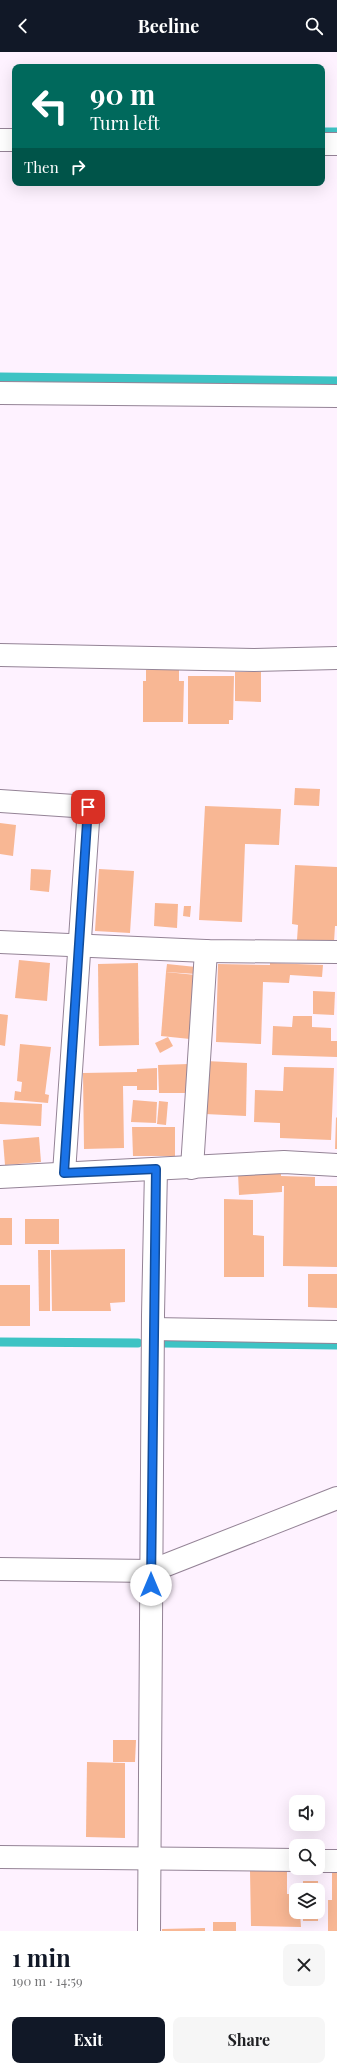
<!DOCTYPE html>
<meta charset="utf-8">
<style>
body{margin:0;font-family:"Playfair Display",serif;background:#f6f6f6;color:#202124;height:100vh;display:flex;flex-direction:column;font-size:15px;white-space:nowrap}
*{box-sizing:border-box;margin:0}
p{font-size:13px;color:#757577}
.icon{flex:none;width:22px;height:22px;fill:none;stroke:currentColor;stroke-width:2;stroke-linecap:round;stroke-linejoin:round}
.map{position:relative;height:1879px;overflow:hidden}
.sheet{display:flex;flex-direction:column;background:#fff;flex:1}
.sheet>*{flex:none}
.guide{position:absolute;left:12px;top:12px;width:313px;height:122px;border-radius:8px;box-shadow:0 4px 16px #0002;background:#00695c;color:#fff;overflow:hidden}
.controls{position:absolute;left:289px;top:1743px;display:grid;gap:8px}
.controls a{display:grid;place-items:center;width:36px;height:36px;border-radius:8px;background:#fff;box-shadow:0 4px 16px #0002;font-size:20px}
.pin{position:absolute;display:grid;place-items:center;width:34px;height:34px;color:#fff;margin:-17px;border-radius:8px;box-shadow:0 2px 6px #0006}
.me{position:absolute;width:44px;margin:-22px;rotate:0deg;stroke-linejoin:round;filter:drop-shadow(0 0 3px #0008)}
.turn{display:flex;align-items:center;gap:14px;height:84px;padding:0 12px;font-size:18px}
.turn .icon{width:52px;height:52px;stroke-width:2.5}
.turn b{display:block;font-size:28px;line-height:34px}
.then{display:flex;align-items:center;height:38px;padding:0 12px;background:#0003;gap:8px;font-size:15px}
.round{display:grid;place-items:center;flex:none;width:42px;height:42px;border-radius:8px;background:#f6f6f6}
.head{display:flex;align-items:center;justify-content:space-between;height:68px;padding:0 12px}
h1{font-size:24px;font-weight:700;line-height:30px;color:#111827}
.cta{display:flex;gap:8px;margin-top:auto;padding:8px 12px}
.cta a{flex:1;height:46px;border-radius:8px;background:#111827;color:#fff;font-size:16px;font-weight:700;line-height:46px;text-align:center}
.cta a+a{background:#f6f6f6;color:#202124}
header{display:flex;justify-content:space-between;align-items:center;height:52px;padding:0 12px;background:#111827;color:#fff;font-size:18px;font-weight:700}
.map>svg:first-child{display:block}
</style>
<header><svg class="icon" aria-label="back" viewBox="0 0 24 24"><path d="M15 5l-7 7 7 7"/></svg>Beeline<svg class="icon" aria-label="search" viewBox="0 0 24 24"><circle cx="10" cy="10" r="6"/><path d="M15 15l6 6"/></svg></header>
<div class="map">
<svg width="337" height="1879" viewBox="0 0 337 1879">
<rect width="100%" height="100%" fill="#fef2ff"/>
<g fill="none" stroke-linecap="round" stroke-linejoin="round">
<!-- stream -->
<g stroke="#3ec3c4" stroke-width="9">
<polyline points="322,80 337,80"/>
<polyline points="0,325 337,329"/>
<polyline points="0,1290 138,1291"/>
<polyline points="163,1291 337,1293"/>
</g>
</g>
<!-- building -->
<g fill="#f8b794">
<polygon points="146,618 179,618 179,629 184,629 183,670 143,670 143,629 146,629"/>
<polygon points="235,620 261,620 261,650 235,649"/>
<polygon points="188,624 234,624 233,668 229,668 229,672 188,672"/>
<polygon points="295,736 320,737 319,754 294,753"/>
<polygon points="205,754 281,757 279,793 245,792 242,870 199,868"/>
<polygon points="0,771 16,773 13,804 0,802"/>
<polygon points="295,813 337,815 337,874 335,874 334,890 297,888 298,873 292,872"/>
<polygon points="31,817 51,818 49,840 30,838"/>
<polygon points="99,817 134,819 130,881 95,879"/>
<polygon points="155,851 178,852 177,876 154,874"/>
<polygon points="184,854 191,854 190,865 183,864"/>
<polygon points="19,908 50,911 47,949 15,946"/>
<polygon points="138,911 139,993 99,994 98,912"/>
<polygon points="270,911 323,913 322,925 290,923 289,931 263,930 261,992 216,990 218,912 270,913"/>
<polygon points="167,912 196,915 196,922 166,920"/>
<polygon points="166,920 196,923 190,987 161,984"/>
<polygon points="313,939 335,940 334,963 313,962"/>
<polygon points="0,962 8,963 5,994 0,993"/>
<polygon points="293,964 312,964 312,975 331,976 331,989 337,989 337,1005 272,1003 273,974 292,975"/>
<polygon points="168,985 173,994 160,1001 155,991"/>
<polygon points="20,992 51,995 45,1042 49,1043 48,1051 14,1048 15,1039 21,1040 22,1030 17,1029"/>
<polygon points="206,1009 247,1011 246,1064 205,1062"/>
<polygon points="189,1012 189,1041 159,1041 158,1013"/>
<polygon points="284,1015 334,1016 331,1088 280,1086 280,1071 254,1070 255,1038 283,1039"/>
<polygon points="157,1016 157,1038 137,1038 137,1034 123,1034 124,1096 84,1097 83,1021 137,1020 137,1017"/>
<polygon points="133,1048 157,1050 156,1071 131,1070"/>
<polygon points="159,1049 168,1050 166,1073 157,1072"/>
<polygon points="0,1050 42,1052 41,1074 0,1072"/>
<polygon points="336,1065 337,1066 337,1097 335,1097"/>
<polygon points="132,1075 175,1075 175,1104 133,1104"/>
<polygon points="39,1085 41,1110 5,1113 3,1088"/>
<polygon points="281,1118 281,1124 315,1125 315,1134 337,1134 337,1215 283,1214 284,1134 282,1134 282,1140 239,1143 238,1121"/>
<polygon points="224,1147 253,1148 253,1183 264,1184 264,1225 224,1225"/>
<rect x="0" y="1166" width="12" height="27"/>
<rect x="25" y="1167" width="34" height="25"/>
<polygon points="125,1197 125,1250 110,1251 111,1259 52,1259 51,1198"/>
<polygon points="38,1198 50,1198 50,1259 39,1259"/>
<polygon points="308,1222 337,1222 337,1256 308,1255"/>
<rect x="0" y="1233" width="30" height="41"/>
<polygon points="113,1688 136,1688 135,1710 113,1710"/>
<polygon points="87,1710 125,1711 125,1786 86,1785"/>
<polygon points="250,1819 287,1819 287,1842 296,1842 296,1860 300,1860 301,1875 251,1874"/>
<polygon points="332,1820 337,1820 337,1879 328,1879 328,1848 332,1848"/>
<rect x="303" y="1829" width="15" height="9"/>
<rect x="303" y="1860" width="15" height="9"/>
<rect x="213" y="1870" width="23" height="9"/>
<polygon points="205,1876 205,1879 162,1879 162,1877"/>
</g>
<g fill="none" stroke-linecap="round" stroke-linejoin="round">
<!-- minor casing -->
<g stroke="#948396" stroke-width="24">
<g id="minor">
<polyline points="0,88 15,88"/>
<polyline points="322,92 337,92"/>
<polyline points="0,341 337,344"/>
<polyline points="0,603 254,608 337,606"/>
<polyline points="0,749 89,755 64,1121"/>
<polyline points="0,890 206,899 337,900"/>
<polyline points="192,1116 206,899"/>
<polyline points="0,1125 284,1110 337,1113"/>
<polyline points="153,1277 337,1280"/>
<polyline points="0,1517 151,1519 337,1446"/>
<polyline points="0,1805 296,1808"/>
<polyline points="318,1809 337,1809"/>
<polyline points="149,1879 153,1263 156,1117"/>
</g>
</g>
<!-- minor -->
<use href="#minor" stroke="#fff" stroke-width="22"/>
</g>
<g fill="none" stroke-linecap="round" stroke-linejoin="round">
<!-- route casing -->
<g stroke="#114b97" stroke-width="10">
<polyline id="route" points="88,755 64,1121 156,1117 151,1533"/>
</g>
<!-- route -->
<use href="#route" stroke="#1a73e8" stroke-width="7"/>
</g>
</svg>
<div class="controls">
<a><svg class="icon" aria-label="sound" viewBox="0 0 24 24"><path d="M4 9h4l5-4v14l-5-4H4zM17 9q2 3 0 6"/></svg></a>
<a><svg class="icon" aria-label="search" viewBox="0 0 24 24"><circle cx="10" cy="10" r="6"/><path d="M15 15l6 6"/></svg></a>
<a><svg class="icon" aria-label="layers" viewBox="0 0 24 24"><path d="M12 4l9 5-9 5-9-5zM3 14l9 5 9-5"/></svg></a>
</div>
<div class="pin" style="left:88px;top:755px;background:#d93025"><svg class="icon" aria-label="arrive" viewBox="0 0 24 24"><path d="M6 21V4h12l-3 4 3 4H6"/></svg></div>
<svg class="me" style="left:151px;top:1533px" viewBox="-20 -20 40 40"><circle r="19" fill="#fff"/><path d="M0-13L10 11 0 6-10 11z" fill="#1a73e8"/></svg>
<div class="guide">
<div class="turn"><svg class="icon" aria-label="left" viewBox="0 0 24 24"><path d="M17 20v-9H6M10 6l-5 5 5 5"/></svg><div><b>90 m</b>Turn left</div></div>
<div class="then">Then<svg class="icon" aria-label="right" viewBox="0 0 24 24"><path d="M7 20v-9h11M14 6l5 5-5 5"/></svg></div>
</div>
</div>
<section class="sheet">
<div class="head"><div><h1>1 min</h1><p>190 m · 14:59</p></div><a class="round"><svg class="icon" aria-label="close" viewBox="0 0 24 24"><path d="M6 6l12 12M18 6L6 18"/></svg></a></div>
<div class="cta"><a>Exit</a><a>Share</a></div>
</section>
